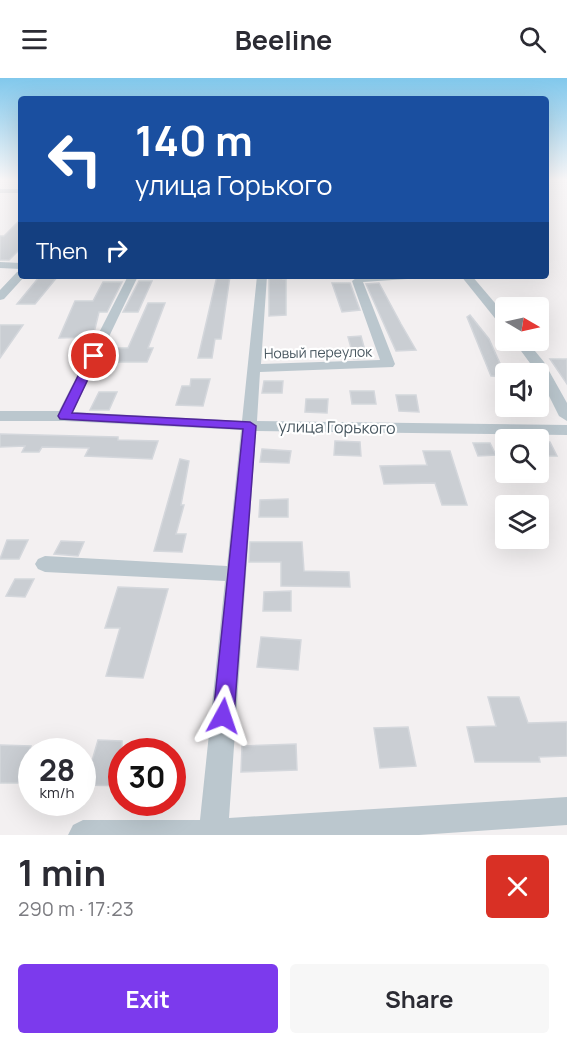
<!DOCTYPE html>
<meta charset="utf-8">
<style>
body{margin:0;font-family:Manrope,sans-serif;background:#f7f7f7;color:#2b2b33;height:100vh;display:flex;flex-direction:column;font-size:22px;white-space:nowrap}
*{box-sizing:border-box;margin:0}
p{font-size:20px;color:#7c7c81}
.icon{flex:none;width:33px;height:33px;fill:none;stroke:currentColor;stroke-width:2;stroke-linecap:round;stroke-linejoin:round}
.map{position:relative;height:757px;overflow:hidden}
.panel{display:flex;flex-direction:column;background:#fff;flex:1}
.panel>*{flex:none}
.top-card{position:absolute;left:18px;top:18px;width:531px;height:183px;border-radius:6px;box-shadow:0 6px 24px #0002;background:#1a4fa0;color:#fff;overflow:hidden}
.needle{width:39px;rotate:99deg}
.tools{position:absolute;left:495px;top:219px;display:grid;gap:12px}
.tools a{display:grid;place-items:center;width:54px;height:54px;border-radius:6px;background:#fff;box-shadow:0 6px 24px #0002;font-size:30px}
.speed{position:absolute;left:18px;top:660px;display:flex;gap:12px;font-size:30px;font-weight:700;text-align:center}
.speed>*{display:grid;place-content:center;width:78px;height:78px;border-radius:50%;background:#fff;box-shadow:0 6px 24px #0002;line-height:1}
.speed small{font-size:15px;font-weight:400}
.speed .limit{border:9px solid #d22;background:#fff;color:#111}
.pin{position:absolute;display:grid;place-items:center;width:51px;height:51px;color:#fff;margin:-26px;border:3px solid #fff;border-radius:50%;box-shadow:0 2px 6px #0007}
.me{position:absolute;width:66px;margin:-33px;rotate:5deg;stroke-linejoin:round;filter:drop-shadow(0 0 4px #0008)}
.turn{display:flex;align-items:center;gap:21px;height:126px;padding:0 18px;font-size:27px}
.turn .icon{width:78px;height:78px;stroke-width:2.5}
.turn b{display:block;font-size:42px;line-height:51px}
.then{display:flex;align-items:center;height:57px;padding:0 18px;background:#0003;gap:12px;font-size:22px}
.round{display:grid;place-items:center;flex:none;width:63px;height:63px;border-radius:6px;background:#f7f7f7}
.headline{display:flex;align-items:center;justify-content:space-between;height:102px;padding:0 18px}
h1{font-size:36px;font-weight:700;line-height:45px}
.primary-button{display:flex;gap:12px;margin-top:auto;padding:12px 18px}
.primary-button a{flex:1;height:69px;border-radius:6px;background:#7c3aed;color:#fff;font-size:24px;font-weight:700;line-height:69px;text-align:center}
.primary-button a+a{background:#f7f7f7;color:#2b2b33}
header{display:flex;justify-content:space-between;align-items:center;height:78px;padding:0 18px;background:#fff;font-size:27px;font-weight:700}
.map>svg:first-child{display:block}
</style>
<header><svg class="icon" aria-label="menu" viewBox="0 0 24 24"><path d="M4 6h16M4 12h16M4 18h16"/></svg>Beeline<svg class="icon" aria-label="search" viewBox="0 0 24 24"><circle cx="10" cy="10" r="6"/><path d="M15 15l6 6"/></svg></header>
<div class="map">
<svg width="567" height="757" viewBox="0 0 567 757">
<rect width="100%" height="100%" fill="#f3f0f1"/>
<!-- building -->
<g fill="#caced3" stroke="#d4d7dc" stroke-width="1.5">
<polygon points="21,141 21,170 9,182 0,182 0,158 4,158"/>
<polygon points="40,198 58,198 35,226 17,226"/>
<polygon points="217,198 230,198 221,261 215,261 212,280 198,280"/>
<polygon points="269,198 283,198 283,201 286,201 286,237 269,238"/>
<polygon points="139,203 152,203 138,234 123,234"/>
<polygon points="103,204 122,204 107,234 99,234 93,259 59,260 75,223 93,223"/>
<polygon points="332,205 350,205 360,232 342,234"/>
<polygon points="379,205 401,246 416,272 396,273 366,206"/>
<polygon points="148,225 165,225 148,270 153,270 147,284 108,284 115,270 128,270"/>
<polygon points="470,237 489,261 506,299 491,298 467,239"/>
<polygon points="0,247 23,247 0,280"/>
<polygon points="361,258 367,280 354,281 348,259"/>
<polygon points="550,281 567,281 567,306"/>
<polygon points="191,301 210,301 203,328 176,327 182,308 190,308"/>
<polygon points="264,303 283,303 282,315 262,315"/>
<polygon points="350,313 374,313 376,326 352,326"/>
<polygon points="99,314 117,314 109,332 90,332"/>
<polygon points="396,317 416,317 419,334 399,333"/>
<polygon points="306,321 328,321 327,335 305,334"/>
<polygon points="0,356 118,359 118,362 158,363 152,381 131,380 85,378 89,370 42,369 39,374 22,374 25,368 0,369"/>
<polygon points="335,363 360,364 361,378 334,377"/>
<polygon points="538,364 550,364 557,378 538,378"/>
<polygon points="473,365 490,365 496,377 478,378"/>
<polygon points="262,371 291,373 289,385 260,384"/>
<polygon points="423,373 450,373 467,427 442,427 435,405 384,406 380,388 427,387"/>
<polygon points="180,381 189,383 181,427 184,427 176,456 186,456 182,474 154,473"/>
<polygon points="288,421 288,439 259,439 260,422"/>
<polygon points="7,462 28,462 19,481 0,481"/>
<polygon points="61,463 84,464 78,478 54,476"/>
<polygon points="250,464 302,464 304,493 349,494 350,509 281,508 281,484 249,484"/>
<polygon points="15,501 34,501 25,519 6,518"/>
<polygon points="118,509 168,511 143,600 106,598 120,550 105,550"/>
<polygon points="291,513 291,533 263,533 264,514"/>
<polygon points="261,559 301,562 298,592 257,589"/>
<polygon points="488,619 519,619 528,645 567,644 567,678 539,679 540,684 475,684 467,649 496,648"/>
<polygon points="408,649 416,688 380,690 374,650"/>
<polygon points="98,662 122,663 122,708 85,707"/>
<polygon points="296,666 297,692 241,694 242,668"/>
<polygon points="0,667 31,668 18,705 0,705"/>
</g>
<g fill="none" stroke-linecap="round" stroke-linejoin="round">
<!-- minor -->
<g fill="#bbc7ce" fill-rule="evenodd">
<rect x="0" y="111" width="21" height="4"/>
<polygon points="0,184 21,185 21,191 0,190"/>
<polygon points="21,193 21,198 25,198 4,221 0,222 0,212 17,194"/>
<polygon points="128,198 138,198 73,334 242,343 257,198 267,198 261,286 380,282 352,203 359,198 412,198 407,201 363,204 395,286 393,289 260,294 257,343 567,347 567,357 256,353 229,740 567,719 567,747 419,757 68,757 73,747 83,742 200,742 225,503 45,494 38,491 35,486 38,481 45,478 227,488 241,352 64,343 0,343 0,333 59,333"/>
<polygon points="461,198 472,198 506,238 506,249 502,249"/>
<polygon points="513,262 526,262 544,284 567,325 567,343 559,338 538,296"/>
</g>
</g>
<!-- sky -->
<linearGradient id="sky" x2="0" y2="1"><stop stop-color="#81c8ec"/><stop offset="0.49" stop-color="#faf8f9"/><stop offset="1" stop-color="#faf8f9" stop-opacity="0"/></linearGradient>
<rect width="567" height="207" fill="url(#sky)"/>
<!-- route -->
<polygon fill="#7c3aed" stroke="#51269a" stroke-width="1.5" points="94,275 99,278 72,335 250,344 256,348 234,638 231,645 223,648 216,645 213,638 243,351 60,341 58,338 88,278"/>
<g text-anchor="middle" dominant-baseline="central" stroke-width="4.5" stroke-linejoin="round" paint-order="stroke">
<!-- far-street labels -->
<g font-size="14" fill="#47565f" stroke="#fff">
<text transform="translate(318 274) rotate(-1)">Новый переулок</text>
</g>
<!-- street labels -->
<g font-size="16" fill="#47565f" stroke="#fff">
<text transform="translate(337 349) rotate(1)">улица Горького</text>
</g>
</g>
</svg>
<div class="tools">
<a><svg class="needle" viewBox="-14 -14 28 28"><path d="M0-13l5 13h-10z" fill="#e53935"/><path d="M0 13l5-13h-10z" fill="#7c7c81"/></svg></a>
<a><svg class="icon" aria-label="sound" viewBox="0 0 24 24"><path d="M4 9h4l5-4v14l-5-4H4zM17 9q2 3 0 6"/></svg></a>
<a><svg class="icon" aria-label="search" viewBox="0 0 24 24"><circle cx="10" cy="10" r="6"/><path d="M15 15l6 6"/></svg></a>
<a><svg class="icon" aria-label="layers" viewBox="0 0 24 24"><path d="M12 4l9 5-9 5-9-5zM3 14l9 5 9-5"/></svg></a>
</div>
<div class="speed"><div>28<small>km/h</small></div><div class="limit">30</div></div>
<div class="pin" style="left:94px;top:278px;background:#d93025"><svg class="icon" aria-label="arrive" viewBox="0 0 24 24"><path d="M6 21V4h12l-3 4 3 4H6"/></svg></div>
<svg class="me" style="left:223px;top:638px" viewBox="-20 -20 40 40"><path d="M0-17L14 15 0 8-14 15z" fill="#7c3aed" stroke="#fff" stroke-width="4"/></svg>
<div class="top-card">
<div class="turn"><svg class="icon" aria-label="left" viewBox="0 0 24 24"><path d="M17 20v-9H6M10 6l-5 5 5 5"/></svg><div><b>140 m</b>улица Горького</div></div>
<div class="then">Then<svg class="icon" aria-label="right" viewBox="0 0 24 24"><path d="M7 20v-9h11M14 6l5 5-5 5"/></svg></div>
</div>
</div>
<section class="panel">
<div class="headline"><div><h1>1 min</h1><p>290 m · 17:23</p></div><a class="round" style="background:#d93025;color:#fff"><svg class="icon" aria-label="close" viewBox="0 0 24 24"><path d="M6 6l12 12M18 6L6 18"/></svg></a></div>
<div class="primary-button"><a>Exit</a><a>Share</a></div>
</section>
